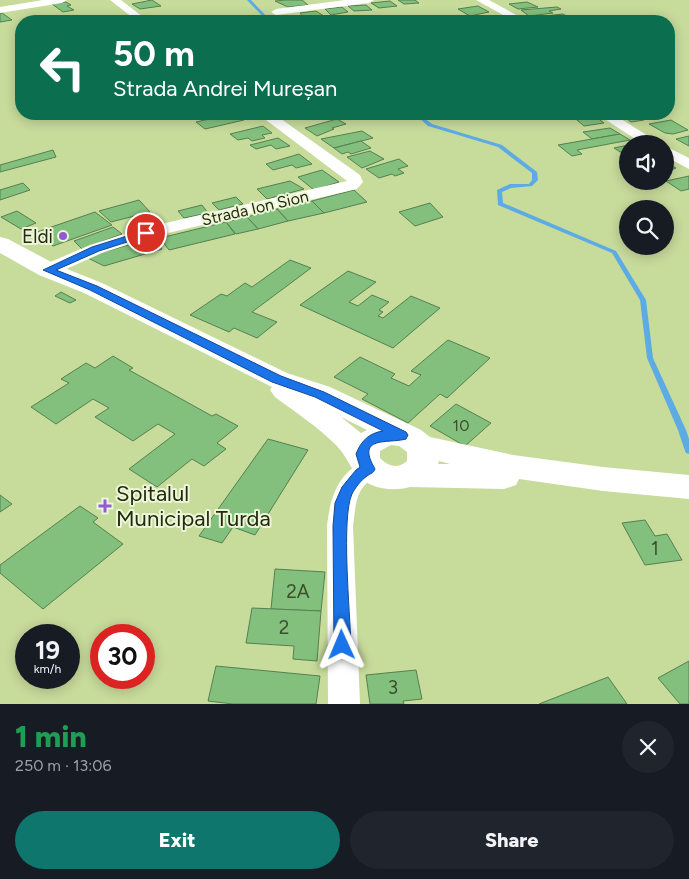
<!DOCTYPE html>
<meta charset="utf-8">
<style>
body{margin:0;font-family:Figtree,sans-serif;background:#20242c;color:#f1f3f6;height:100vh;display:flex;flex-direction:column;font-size:19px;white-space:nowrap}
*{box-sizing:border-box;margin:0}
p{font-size:16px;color:#9ea1a6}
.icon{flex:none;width:28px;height:28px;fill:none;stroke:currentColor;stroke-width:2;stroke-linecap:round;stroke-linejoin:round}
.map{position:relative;height:704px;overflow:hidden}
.sheet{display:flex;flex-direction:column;background:#171b24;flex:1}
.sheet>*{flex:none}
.banner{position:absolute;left:15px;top:15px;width:660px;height:105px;border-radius:20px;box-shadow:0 2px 12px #0003;background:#0b6e4f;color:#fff;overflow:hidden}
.tools{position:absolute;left:619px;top:135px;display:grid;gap:10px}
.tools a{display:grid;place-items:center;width:55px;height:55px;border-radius:50%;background:#171b24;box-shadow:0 2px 12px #0003;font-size:25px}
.speed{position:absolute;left:15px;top:624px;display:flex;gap:10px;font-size:25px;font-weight:700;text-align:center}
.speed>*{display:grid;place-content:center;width:65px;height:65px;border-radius:50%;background:#171b24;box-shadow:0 2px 12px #0003;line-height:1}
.speed small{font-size:12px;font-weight:400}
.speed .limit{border:8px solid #d22;background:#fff;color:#111}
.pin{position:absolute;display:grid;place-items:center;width:42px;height:42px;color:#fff;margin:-21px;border:2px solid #fff;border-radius:50%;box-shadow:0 1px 5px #0007}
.me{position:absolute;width:55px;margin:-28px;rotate:359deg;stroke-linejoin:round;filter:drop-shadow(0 0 4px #0008)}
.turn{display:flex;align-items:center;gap:18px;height:105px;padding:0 15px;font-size:22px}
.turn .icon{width:65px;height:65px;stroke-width:2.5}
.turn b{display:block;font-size:35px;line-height:42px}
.round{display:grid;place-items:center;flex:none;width:52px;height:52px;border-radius:26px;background:#20242c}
.headline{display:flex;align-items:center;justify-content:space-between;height:85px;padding:0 15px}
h1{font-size:30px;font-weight:800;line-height:38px;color:#1e9e55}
.action{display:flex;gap:10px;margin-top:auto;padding:10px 15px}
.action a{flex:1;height:58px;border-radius:30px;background:#0f766e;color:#fff;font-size:20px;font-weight:800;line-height:58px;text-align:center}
.action a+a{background:#20242c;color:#f1f3f6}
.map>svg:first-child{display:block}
</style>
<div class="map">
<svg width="689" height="704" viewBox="0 0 689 704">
<rect width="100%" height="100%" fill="#c7db9b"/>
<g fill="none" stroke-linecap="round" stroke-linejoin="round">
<!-- stream -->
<g fill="#5dabe4" fill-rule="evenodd">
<polygon points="247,0 251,0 271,21 267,21"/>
<polygon points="415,114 419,114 432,124 502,145 537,172 538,180 532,186 511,188 502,192 503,203 616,251 646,300 653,358 686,430 689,439 689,454 686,453 685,451 678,430 647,358 640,300 612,253 498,205 497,190 510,184 529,184 532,180 532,173 498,147 428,126"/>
</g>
</g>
<!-- building -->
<g fill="#83c07d" stroke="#558050">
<polygon points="152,0 161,6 140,9 132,4"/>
<polygon points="286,0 302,0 308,5 288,7 275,1"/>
<polygon points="398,0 415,0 419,3 404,4"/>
<polygon points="390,1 397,6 379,8 371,3"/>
<polygon points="66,2 71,5 67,6 74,10 63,12 52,4"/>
<polygon points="527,2 538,7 518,9 509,4"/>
<polygon points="366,5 372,10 354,11 348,6"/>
<polygon points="478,6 489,12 470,16 458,9"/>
<polygon points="342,7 348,12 331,15 325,9"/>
<polygon points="557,7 561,9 549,11 553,13 529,16 521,10"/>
<polygon points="316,11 324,16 305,19 300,13"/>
<polygon points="0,13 2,13 12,20 0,22"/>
<polygon points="563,14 572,19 542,21 535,17"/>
<polygon points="123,16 130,21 109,21 106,18"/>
<polygon points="498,16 507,21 484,21 479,18"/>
<polygon points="232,114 251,115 242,118 244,120 205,129 196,122"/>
<polygon points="316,114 348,114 328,119"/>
<polygon points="592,114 604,123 584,126 571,115"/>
<polygon points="621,114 639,114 644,120 631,122"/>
<polygon points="337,119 346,124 332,128 334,129 317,136 305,128"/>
<polygon points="671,120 688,130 673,134 665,133 649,124"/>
<polygon points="263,126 272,133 262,135 265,138 252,141 248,138 238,140 230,134"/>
<polygon points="610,128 620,134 592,139 583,132"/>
<polygon points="362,131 373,138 334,148 321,139"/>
<polygon points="620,134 630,140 577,150 582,154 572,156 558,145"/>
<polygon points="689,136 689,146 676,139"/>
<polygon points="278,138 290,146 276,149 271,145 256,149 250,145"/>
<polygon points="361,141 371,148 351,154 348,152 342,154 334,148"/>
<polygon points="628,145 628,152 622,153 614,148"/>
<polygon points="53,150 56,157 0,172 0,165"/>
<polygon points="370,151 384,159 362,168 347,157"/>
<polygon points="299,154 312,164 296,168 292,165 273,170 266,164"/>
<polygon points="399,159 408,166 398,169 404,173 395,176 392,174 379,178 366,169"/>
<polygon points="665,162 676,168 665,173"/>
<polygon points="322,170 339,182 314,190 298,177"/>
<polygon points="689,176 689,189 681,191 666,181"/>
<polygon points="290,181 304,189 267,199 257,189"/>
<polygon points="23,183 30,190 0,200 0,190"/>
<polygon points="354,190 367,202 324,213 312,201"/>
<polygon points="236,197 243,204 219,210 212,203"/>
<polygon points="139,200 150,212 111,222 99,211"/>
<polygon points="312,201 324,213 288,221 277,209"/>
<polygon points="430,203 443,217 415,226 399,212"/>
<polygon points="202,205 208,213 184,218 178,211"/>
<polygon points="277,209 288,221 258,229 247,217"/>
<polygon points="17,211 36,223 21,229 1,217"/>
<polygon points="95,212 112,225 53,246 37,232"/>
<polygon points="247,217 258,229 236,234 226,222"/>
<polygon points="226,222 235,234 169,250 160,238"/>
<polygon points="113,227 122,234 82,249 74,241"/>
<polygon points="153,238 162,249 104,266 86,257"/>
<polygon points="290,260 311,268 252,312 277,322 257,338 234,328 229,332 190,315 221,294 227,296 245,283 252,287"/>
<polygon points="348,271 376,282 349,302 358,306 372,295 389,302 379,310 383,312 378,316 383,318 411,296 440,308 393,348 300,305"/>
<polygon points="61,292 76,300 70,303 55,296"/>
<polygon points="448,340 490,358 447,398 440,394 408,423 362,399 368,394 334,377 360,357 395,374 391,378 409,386 421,375 411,371"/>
<polygon points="113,356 133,368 129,370 212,416 216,414 238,426 217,443 226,449 204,466 192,459 157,487 129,469 175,434 158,424 133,441 95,417 109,408 93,399 56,424 31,407 69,383 61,379 86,363 95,368"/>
<polygon points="456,404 491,423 465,446 430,426"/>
<polygon points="268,439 308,450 255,535 233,527 222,543 199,536"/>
<polygon points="0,495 12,504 0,512"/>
<polygon points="80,506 98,518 93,522 123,544 43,609 0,573 0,565"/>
<polygon points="645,520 655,536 667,534 682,560 645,565 622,523"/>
<polygon points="275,569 325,572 321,611 271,609"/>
<polygon points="252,608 321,611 317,661 293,659 294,646 246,643"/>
<polygon points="689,661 689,704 680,704 658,678"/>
<polygon points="216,666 320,676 316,704 233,704 208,701"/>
<polygon points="416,670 422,699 403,701 404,704 370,704 366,675"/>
<polygon points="608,677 627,704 539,704"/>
</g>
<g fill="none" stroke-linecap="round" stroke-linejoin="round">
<!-- minor -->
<g fill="#fff" fill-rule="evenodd">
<polygon points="43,0 67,0 62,3 0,13 0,7"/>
<polygon points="110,0 121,0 148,21 137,21"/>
<polygon points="345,0 374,0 369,3 276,15 271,12 276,9"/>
<polygon points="476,0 489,0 527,21 514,21"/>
<polygon points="258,114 274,114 360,175 363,182 357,189 151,237 102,253 55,274 48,276 41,274 39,270 41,266 90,245 140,229 347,181"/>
<polygon points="597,114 613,114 661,144 643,144"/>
<polygon points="665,146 689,158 689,169 665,156"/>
<path d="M369 460 378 463 381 469C377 477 370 479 364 486 355 496 355 513 353 526L360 704H328L327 526C330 497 339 469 369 460Z"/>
</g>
<!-- secondary -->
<path fill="#fff" fill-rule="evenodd" d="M0 237 8 239 57 265 102 283 287 373 330 387 421 430 430 437 513 455 603 467 689 475V499L603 491 519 479 516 485 504 489 410 487C392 492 369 489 356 474 349 465 345 454 336 445 318 427 295 412 275 397L270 390 272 387 84 293 39 275 0 253ZM341 417 367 430 361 433ZM391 445 399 446 407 452V461C398 469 389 467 380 458V451ZM439 461 450 464H438Z"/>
</g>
<!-- route -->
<path fill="#1a73e8" stroke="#114b97" d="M146 230 149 231V235L99 251 56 270 97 286 281 376 324 392 406 432 408 435 406 439C388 444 355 435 375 469 373 474 371 473 367 476 361 480 355 488 352 494 341 517 350 614 351 645L348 650 342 652 337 650 334 645 333 526 335 503 342 487 356 470 360 467 356 454C361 441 369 433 383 431L315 397 272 382 90 290 43 270 92 247Z"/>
<!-- markers -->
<g fill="#925bd4" stroke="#edf7d8" stroke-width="2">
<circle cx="63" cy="236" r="5"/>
<path d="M102.5 498.5h5v5h5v5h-5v5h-5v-5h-5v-5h5z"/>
</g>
<g text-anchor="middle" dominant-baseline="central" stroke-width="4" stroke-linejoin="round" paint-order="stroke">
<!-- far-street labels -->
<g font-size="16" fill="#222910" stroke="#edf7d8">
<text transform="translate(255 208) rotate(-13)">Strada Ion Sion</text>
</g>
<!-- number labels -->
<g font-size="16" fill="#3a4f2b">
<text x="461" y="425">10</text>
</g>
<!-- poi labels -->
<g font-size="19" fill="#222910" stroke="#edf7d8" text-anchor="end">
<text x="53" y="236">Eldi</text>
</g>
<!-- near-number labels -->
<g font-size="19" fill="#3a4f2b">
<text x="655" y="548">1</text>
<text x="298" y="591">2A</text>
<text x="284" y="627">2</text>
<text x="393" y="687">3</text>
</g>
<!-- near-poi labels -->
<g font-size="22" fill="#222910" stroke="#edf7d8" text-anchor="start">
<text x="116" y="493">Spitalul<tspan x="116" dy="25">Municipal Turda</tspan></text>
</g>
</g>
</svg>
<div class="tools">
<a><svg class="icon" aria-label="sound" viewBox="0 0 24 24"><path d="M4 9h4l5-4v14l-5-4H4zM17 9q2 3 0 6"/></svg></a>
<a><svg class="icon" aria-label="search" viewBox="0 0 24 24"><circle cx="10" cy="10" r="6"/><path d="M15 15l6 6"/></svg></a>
</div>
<div class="speed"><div>19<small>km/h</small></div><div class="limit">30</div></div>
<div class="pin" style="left:146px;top:233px;background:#d93025"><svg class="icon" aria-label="arrive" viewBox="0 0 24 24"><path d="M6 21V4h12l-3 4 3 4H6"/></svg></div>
<svg class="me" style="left:342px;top:645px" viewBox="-20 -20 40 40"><path d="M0-17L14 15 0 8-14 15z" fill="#1a73e8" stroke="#fff" stroke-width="4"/></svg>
<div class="banner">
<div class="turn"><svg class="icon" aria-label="left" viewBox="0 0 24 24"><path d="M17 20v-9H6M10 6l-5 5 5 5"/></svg><div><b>50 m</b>Strada Andrei Mureșan</div></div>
</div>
</div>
<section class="sheet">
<div class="headline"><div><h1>1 min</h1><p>250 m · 13:06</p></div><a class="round"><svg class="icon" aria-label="close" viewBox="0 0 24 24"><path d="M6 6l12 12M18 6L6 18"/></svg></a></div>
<div class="action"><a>Exit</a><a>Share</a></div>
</section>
